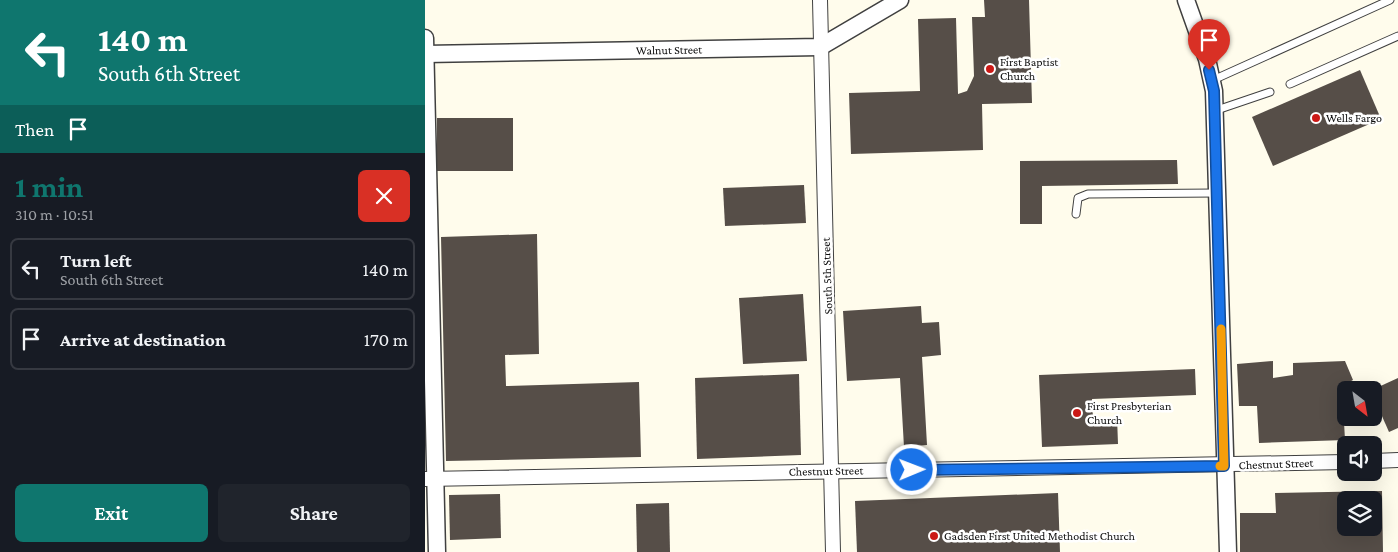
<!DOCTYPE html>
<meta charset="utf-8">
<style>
body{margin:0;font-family:"Crimson Pro",serif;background:#20242c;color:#f1f3f6;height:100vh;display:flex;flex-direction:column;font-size:19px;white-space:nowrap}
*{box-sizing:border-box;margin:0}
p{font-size:16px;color:#9ea1a6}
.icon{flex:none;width:28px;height:28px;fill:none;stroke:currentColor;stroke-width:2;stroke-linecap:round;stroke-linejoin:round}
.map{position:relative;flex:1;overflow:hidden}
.panel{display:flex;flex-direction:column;background:#171b24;width:425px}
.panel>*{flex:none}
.hud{background:#0f766e;color:#fff;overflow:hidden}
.needle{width:32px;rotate:149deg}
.fabs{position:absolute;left:912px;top:381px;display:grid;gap:10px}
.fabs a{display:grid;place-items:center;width:45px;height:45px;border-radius:8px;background:#171b24;box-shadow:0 5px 20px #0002;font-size:25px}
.pin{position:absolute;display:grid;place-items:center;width:42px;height:42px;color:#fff;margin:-51px -21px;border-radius:50% 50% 50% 0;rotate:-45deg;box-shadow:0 0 5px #0007}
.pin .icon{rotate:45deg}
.me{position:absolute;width:55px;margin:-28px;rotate:89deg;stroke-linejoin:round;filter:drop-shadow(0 0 4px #0008)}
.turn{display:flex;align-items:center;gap:18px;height:105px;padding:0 15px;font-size:22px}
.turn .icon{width:65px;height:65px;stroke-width:2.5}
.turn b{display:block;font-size:35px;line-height:42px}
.then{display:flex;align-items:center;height:48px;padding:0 15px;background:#0003;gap:10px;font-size:19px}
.round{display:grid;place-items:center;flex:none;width:52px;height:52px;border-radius:8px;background:#20242c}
.headline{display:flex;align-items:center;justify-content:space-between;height:85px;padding:0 15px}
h1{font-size:30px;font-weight:700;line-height:38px;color:#0f766e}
.primary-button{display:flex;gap:10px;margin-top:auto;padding:10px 15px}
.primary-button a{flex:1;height:58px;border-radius:8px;background:#0f766e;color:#fff;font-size:20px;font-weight:700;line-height:58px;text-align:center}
.primary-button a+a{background:#20242c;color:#f1f3f6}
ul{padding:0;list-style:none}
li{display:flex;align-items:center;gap:15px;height:62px;margin:0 10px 8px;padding:0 5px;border:2px solid #363941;border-radius:8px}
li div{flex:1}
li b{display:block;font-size:19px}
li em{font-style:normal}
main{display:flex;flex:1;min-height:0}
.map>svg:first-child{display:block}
</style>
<main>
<section class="panel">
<div class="hud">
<div class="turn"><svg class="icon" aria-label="left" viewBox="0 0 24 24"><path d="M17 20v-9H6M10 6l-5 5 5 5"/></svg><div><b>140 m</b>South 6th Street</div></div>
<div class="then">Then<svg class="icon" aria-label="arrive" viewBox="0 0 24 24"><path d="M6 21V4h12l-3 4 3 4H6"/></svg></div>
</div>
<div class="headline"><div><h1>1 min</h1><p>310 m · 10:51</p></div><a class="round" style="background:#d93025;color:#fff"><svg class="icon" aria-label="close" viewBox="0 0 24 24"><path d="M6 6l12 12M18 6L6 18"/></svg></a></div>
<ul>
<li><svg class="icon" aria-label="left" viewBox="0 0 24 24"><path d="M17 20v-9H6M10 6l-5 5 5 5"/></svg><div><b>Turn left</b><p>South 6th Street</p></div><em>140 m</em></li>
<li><svg class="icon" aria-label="arrive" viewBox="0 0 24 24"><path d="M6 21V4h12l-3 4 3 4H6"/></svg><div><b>Arrive at destination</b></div><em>170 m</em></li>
</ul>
<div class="primary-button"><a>Exit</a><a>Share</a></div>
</section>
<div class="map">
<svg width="973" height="552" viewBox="0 0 973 552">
<rect width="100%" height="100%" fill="#fffcec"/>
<!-- building -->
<g fill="#564e48" fill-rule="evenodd">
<polygon points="559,0 604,0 607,103 557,104 558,150 426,154 424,93 495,91 493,19 531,18 533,94 542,91 549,76 547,17 560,17"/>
<polygon points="935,70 956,119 848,166 827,117"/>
<rect x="12" y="118" width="76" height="53"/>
<polygon points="752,160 753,184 617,186 617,224 595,224 595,161"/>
<polygon points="379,185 381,223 300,226 298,188"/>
<polygon points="112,234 114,354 80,355 81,386 214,382 216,457 21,461 16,237"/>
<polygon points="378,294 382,361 318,364 314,298"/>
<polygon points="496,306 497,323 514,322 516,355 497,357 502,445 479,447 475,378 422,381 418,311"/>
<polygon points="848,361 848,378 868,375 868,363 920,361 928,380 917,386 920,440 834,443 832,406 814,406 812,364"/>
<polygon points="770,369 771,395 667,399 668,418 692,417 693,444 617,447 614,375"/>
<polygon points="374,374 376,455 272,459 270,378"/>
<polygon points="973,378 973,428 964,432 949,398 949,389"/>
<path d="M957 491 958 552H815V513H851L850 493ZM921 500H949V528H921Z"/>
<polygon points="633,493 635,552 432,552 430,501"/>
<polygon points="75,494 76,538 25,540 24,495"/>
<polygon points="244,503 245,552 212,552 211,504"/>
</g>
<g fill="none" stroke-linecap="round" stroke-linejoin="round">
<!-- service casing -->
<g stroke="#404040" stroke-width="9">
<g id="service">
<polyline points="788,80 965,0"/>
<polyline points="865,84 973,36"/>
<polyline points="789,111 845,92"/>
<polyline points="651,214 653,198 663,194 791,193"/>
</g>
</g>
<!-- minor casing -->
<g stroke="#404040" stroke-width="16">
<g id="minor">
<polyline points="395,0 408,552"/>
<polyline points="949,461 973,460"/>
<polyline points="0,479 921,462"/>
</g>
</g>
<!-- tertiary casing -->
<g stroke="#404040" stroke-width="19">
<g id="tertiary">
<polyline points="761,0 782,59 789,91 803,552"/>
<polyline points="0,38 12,552"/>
<polyline points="0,54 395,47 475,0"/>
</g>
</g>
<!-- service -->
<use href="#service" stroke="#fff" stroke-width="7"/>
<!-- minor -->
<use href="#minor" stroke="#fff" stroke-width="14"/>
<!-- tertiary -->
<use href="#tertiary" stroke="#fff" stroke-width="16"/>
</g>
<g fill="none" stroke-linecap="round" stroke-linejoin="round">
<!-- route casing -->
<g stroke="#114b97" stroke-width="12">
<polyline id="route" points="487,470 799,466 789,91 784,70"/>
</g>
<!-- route -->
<use href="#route" stroke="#1a73e8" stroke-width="9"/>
<!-- slow -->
<polyline stroke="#f59e0b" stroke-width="9" points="795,466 799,466 796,329"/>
</g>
<!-- markers -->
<g fill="#cb1916" stroke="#fff" stroke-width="2">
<circle cx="565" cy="69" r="5"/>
<circle cx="891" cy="118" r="5"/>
<circle cx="652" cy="413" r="5"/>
<circle cx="509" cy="536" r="5"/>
</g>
<g text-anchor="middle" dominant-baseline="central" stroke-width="5" stroke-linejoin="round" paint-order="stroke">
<!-- street labels -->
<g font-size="12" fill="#0d0d0d" stroke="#fff">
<text transform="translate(244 50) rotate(-1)">Walnut Street</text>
<text transform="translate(402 276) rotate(-92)">South 5th Street</text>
<text transform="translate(851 464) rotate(-2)">Chestnut Street</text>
<text transform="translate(401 471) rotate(-1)">Chestnut Street</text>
</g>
<!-- poi labels -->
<g font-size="12" fill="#0d0d0d" stroke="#fff" text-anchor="start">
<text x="575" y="62">First Baptist<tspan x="575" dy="14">Church</tspan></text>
<text x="901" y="118">Wells Fargo</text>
<text x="662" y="406">First Presbyterian<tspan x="662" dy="14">Church</tspan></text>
<text x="519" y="536">Gadsden First United Methodist Church</text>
</g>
</g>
</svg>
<div class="fabs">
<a><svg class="needle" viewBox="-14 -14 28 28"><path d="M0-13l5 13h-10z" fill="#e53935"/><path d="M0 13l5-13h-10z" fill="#9ea1a6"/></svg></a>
<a><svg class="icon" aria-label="sound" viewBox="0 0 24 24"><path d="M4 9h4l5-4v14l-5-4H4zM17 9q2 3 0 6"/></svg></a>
<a><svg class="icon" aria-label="layers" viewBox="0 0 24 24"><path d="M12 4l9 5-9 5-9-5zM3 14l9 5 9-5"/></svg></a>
</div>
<div class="pin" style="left:784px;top:70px;background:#d93025"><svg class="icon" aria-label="arrive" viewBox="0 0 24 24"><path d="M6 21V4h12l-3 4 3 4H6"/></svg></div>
<svg class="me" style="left:487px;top:470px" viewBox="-20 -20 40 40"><circle r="17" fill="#1a73e8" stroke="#fff" stroke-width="3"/><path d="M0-11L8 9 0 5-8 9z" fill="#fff"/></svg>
</div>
</main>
